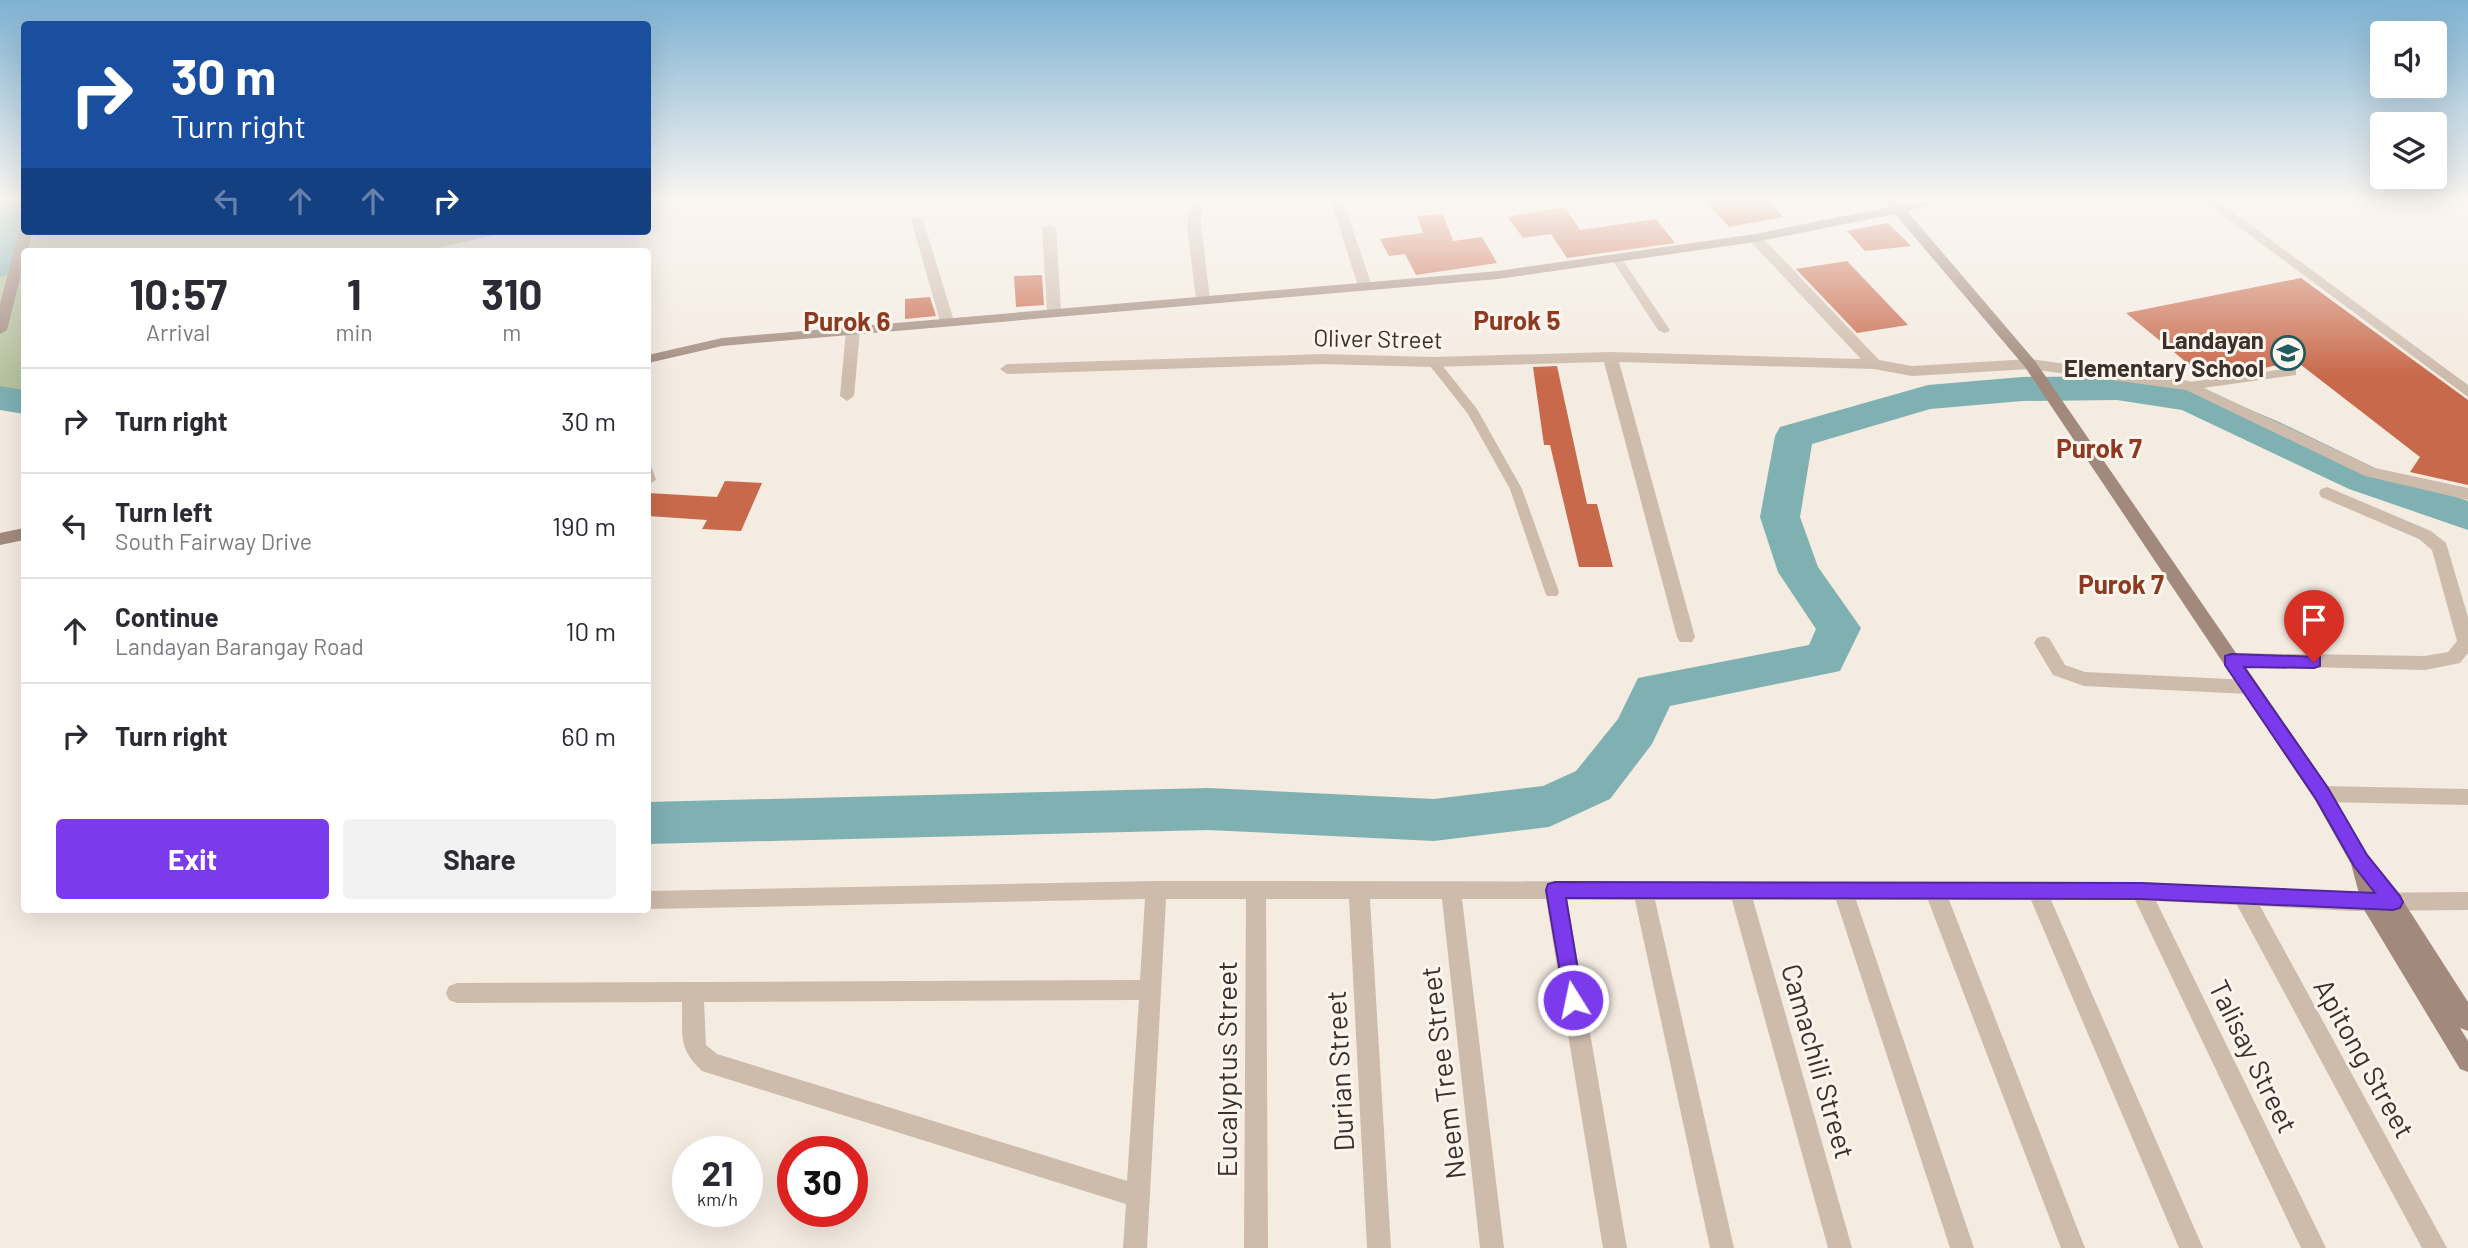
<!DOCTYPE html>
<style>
body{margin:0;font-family:Barlow,sans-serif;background:#f2f2f3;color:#2b2b33;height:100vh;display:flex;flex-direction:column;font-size:26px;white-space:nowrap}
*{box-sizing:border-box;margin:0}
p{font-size:23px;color:#7c7c81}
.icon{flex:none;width:38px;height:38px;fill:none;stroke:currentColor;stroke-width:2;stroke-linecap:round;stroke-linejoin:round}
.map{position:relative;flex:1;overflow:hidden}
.sheet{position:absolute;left:21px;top:248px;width:630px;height:665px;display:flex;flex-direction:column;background:#fff;border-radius:7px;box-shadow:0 7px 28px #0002}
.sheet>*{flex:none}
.hud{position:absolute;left:21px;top:21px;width:630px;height:214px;border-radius:7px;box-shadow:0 7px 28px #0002;background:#1a4fa0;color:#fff;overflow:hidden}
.tools{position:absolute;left:2370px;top:21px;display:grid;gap:14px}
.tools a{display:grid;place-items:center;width:77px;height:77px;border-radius:7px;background:#fff;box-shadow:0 7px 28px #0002;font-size:35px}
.speed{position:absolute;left:672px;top:1136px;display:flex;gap:14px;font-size:35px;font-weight:700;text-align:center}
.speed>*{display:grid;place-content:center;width:91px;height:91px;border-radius:50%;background:#fff;box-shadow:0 7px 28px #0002;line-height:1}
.speed small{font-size:18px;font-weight:400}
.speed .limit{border:10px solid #d22;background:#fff;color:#111}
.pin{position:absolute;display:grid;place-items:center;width:60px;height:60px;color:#fff;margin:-72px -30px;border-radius:50% 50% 50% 0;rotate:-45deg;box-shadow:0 0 7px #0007}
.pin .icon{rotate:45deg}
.me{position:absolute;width:77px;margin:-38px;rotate:350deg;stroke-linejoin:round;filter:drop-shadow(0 0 5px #0008)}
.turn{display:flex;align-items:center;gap:24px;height:147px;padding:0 35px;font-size:32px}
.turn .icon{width:91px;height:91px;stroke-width:2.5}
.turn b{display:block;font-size:49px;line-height:60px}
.lanes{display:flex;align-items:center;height:66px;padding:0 35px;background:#0003;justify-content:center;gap:35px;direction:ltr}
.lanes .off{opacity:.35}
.eta{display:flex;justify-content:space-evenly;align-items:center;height:119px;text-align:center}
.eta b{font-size:42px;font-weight:700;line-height:49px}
.button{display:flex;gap:14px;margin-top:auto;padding:14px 35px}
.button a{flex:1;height:80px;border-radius:7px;background:#7c3aed;color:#fff;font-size:28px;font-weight:700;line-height:80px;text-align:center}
.button a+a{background:#f2f2f3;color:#2b2b33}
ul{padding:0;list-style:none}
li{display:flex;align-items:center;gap:21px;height:105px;padding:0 35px;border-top:2px solid #e1e1e2}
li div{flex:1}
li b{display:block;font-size:26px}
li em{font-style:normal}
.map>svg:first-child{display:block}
</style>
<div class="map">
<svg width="2468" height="1248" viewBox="0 0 2468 1248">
<rect width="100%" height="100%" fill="#f4ebe1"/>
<!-- green -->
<polygon fill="#b8c4a0" points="21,201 24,201 24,231 512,231 420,252 24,252 24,402 0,398 0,267 11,240"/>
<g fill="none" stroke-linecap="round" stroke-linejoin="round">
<!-- river -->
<g fill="#7fb0b2" fill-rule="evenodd">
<polygon points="0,201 24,201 28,240 12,274 0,277"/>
<polygon points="2117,376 2203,390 2277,421 2377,469 2468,501 2468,530 2349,489 2182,410 2117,400 2022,401 1930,409 1812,444 1800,517 1818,567 1861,628 1840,671 1670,706 1652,744 1610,799 1549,827 1434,841 1208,830 648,844 648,802 1208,788 1434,799 1543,786 1576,771 1618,719 1638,678 1809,645 1816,629 1778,572 1760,517 1775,436 1780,427 1928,385 2022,377"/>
<polygon points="0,386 24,390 24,414 0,410"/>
</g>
</g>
<!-- building -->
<g fill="#c8694b">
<polygon points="1706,201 1769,201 1783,217 1729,227"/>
<polygon points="1565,207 1580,230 1656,219 1675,243 1567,258 1551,234 1523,238 1508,217"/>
<polygon points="1443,214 1453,241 1482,237 1497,263 1416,275 1405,254 1389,256 1380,239 1423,233 1417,216"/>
<polygon points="1888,223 1911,246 1865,251 1847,231"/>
<polygon points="1847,261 1908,325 1857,333 1796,269"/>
<polygon points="1042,275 1044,305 1016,307 1014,276"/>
<polygon points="2301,278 2468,400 2468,485 2410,472 2420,457 2296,361 2250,371 2202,375 2126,313"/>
<polygon points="930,297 936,316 905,319 905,299"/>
<polygon points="1557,366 1587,504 1597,504 1613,567 1579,567 1550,445 1544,445 1533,367"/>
<polygon points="725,481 762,483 741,531 702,529 707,520 648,516 648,493 717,497"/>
</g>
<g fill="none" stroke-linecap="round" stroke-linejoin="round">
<!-- lane -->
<g fill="#cdbbac" fill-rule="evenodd">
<polygon points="1616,255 1620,256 1670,330 1668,332 1664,333 1658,330 1611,258"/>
<polygon points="1433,358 1437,359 1477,409 1522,489 1559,592 1557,596 1547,596 1545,592 1510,489 1468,414 1427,362"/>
<polygon points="2292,368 2296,369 2296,375 2189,390 2183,386 2189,382"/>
<polygon points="648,467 652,468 656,480 650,484 648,484"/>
</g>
<!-- street -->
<g fill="#cdbbac" fill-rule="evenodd">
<polygon points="1190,201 1202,201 1201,226 1210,299 1203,303 1196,299 1187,226"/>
<polygon points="1331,201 1343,201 1372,286 1370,289 1360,289 1358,286"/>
<polygon points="2204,201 2218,201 2468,385 2468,397"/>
<polygon points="917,216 923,220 954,321 952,324 947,325 940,321 911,220"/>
<polygon points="1049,224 1056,228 1061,311 1054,315 1047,311 1042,228"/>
<polygon points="1755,234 1760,235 1879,360 1912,366 2030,359 2189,381 2375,468 2468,488 2468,500 2365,476 2186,390 2030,369 1912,376 1874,369 1619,362 1695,637 1692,642 1680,642 1677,637 1604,362 1433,367 1322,364 1007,374 1000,369 1007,364 1322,354 1433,357 1610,352 1861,359 1750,241 1748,238"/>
<polygon points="853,326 860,330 854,396 847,401 840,396 846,330"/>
<polygon points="2327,487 2431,531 2446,543 2468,617 2468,653 2460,663 2425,670 2225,665 2222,660 2225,655 2231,653 2425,656 2448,652 2457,641 2432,550 2419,539 2321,497 2319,493 2321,489"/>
<polygon points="2043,636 2049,638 2065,665 2085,672 2249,680 2255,682 2258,687 2255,692 2249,694 2084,686 2053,675 2034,643 2037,638"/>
<polygon points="2322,786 2468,789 2468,805 2322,802 2315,800 2312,794 2315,788"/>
<path d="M1156 881 2141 882 2351 893 2468 892V910L2351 911 2260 906 2447 1248H2422L2237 905 2156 901 2326 1248H2301L2135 900H2051L2203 1248H2179L2031 900H1949L2085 1248H2061L1928 900H1856L1974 1248H1950L1836 900H1753L1852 1248H1828L1732 900H1655L1734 1248H1710L1635 900 1567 899 1627 1248H1603L1546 899H1462L1504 1248H1480L1442 899H1370L1391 1248H1367L1349 899H1266L1268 1248H1244L1246 899H1166L1147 1248H1123L1126 1204 702 1071C677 1048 683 1034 682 1002L457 1003 449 1000 446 993 449 986 457 983 1140 980 1145 899 648 909V891ZM1139 1000 1127 1181 717 1054 706 1045 704 1002Z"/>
</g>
<!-- secondary -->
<g fill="#a18a7d" fill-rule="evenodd">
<polygon points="1885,201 1898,201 1901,205 1944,201 1907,211 2035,361 2329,788 2367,855 2400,896 2468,1002 2468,1031 2460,1028 2468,1041 2468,1072 2460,1069 2363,908 2351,864 2315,800 2025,367 1895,214 1755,242 1498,279 722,346 648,363 648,355 722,338 1498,271 1755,234 1889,207"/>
<polygon points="24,227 24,231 33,231 27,252 24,252 24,262 7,330 0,334 0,304 19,231"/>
<polygon points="24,528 24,540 0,545 0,533"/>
</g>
</g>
<!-- sky -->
<linearGradient id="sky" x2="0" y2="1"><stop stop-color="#7eb2d2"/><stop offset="0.53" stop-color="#faf6f2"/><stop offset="1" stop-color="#faf6f2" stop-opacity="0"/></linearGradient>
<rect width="2468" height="376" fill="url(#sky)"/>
<!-- route -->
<polygon fill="#7c3aed" stroke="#51269a" stroke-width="2" points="2231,654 2320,657 2320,666 2314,668 2244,667 2328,788 2367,855 2400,896 2403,902 2400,908 2393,910 2141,899 1566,898 1583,1000 1580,1007 1573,1010 1566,1007 1546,890 1548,884 1555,882 2141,883 2375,893 2354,866 2316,799 2225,665 2225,656"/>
<!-- icons -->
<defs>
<g id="school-ring" transform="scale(1.75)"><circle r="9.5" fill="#fbf5ee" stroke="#1f5a5e" stroke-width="1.5"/><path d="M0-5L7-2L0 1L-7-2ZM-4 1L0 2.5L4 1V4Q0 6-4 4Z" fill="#1f5a5e"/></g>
</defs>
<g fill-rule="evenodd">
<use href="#school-ring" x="2288" y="353"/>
</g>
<g text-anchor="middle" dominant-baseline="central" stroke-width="6" stroke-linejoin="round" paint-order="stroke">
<!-- street labels -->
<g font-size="24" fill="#3b302b" stroke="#fbf5ee">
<text transform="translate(1378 338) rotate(1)">Oliver Street</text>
</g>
<!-- poi labels -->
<g font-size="24" font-weight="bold" fill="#3b302b" stroke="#fbf5ee" text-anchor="end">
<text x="2264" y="339">Landayan<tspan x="2264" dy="28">Elementary School</tspan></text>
</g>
<!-- neighbourhood labels -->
<g font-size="26" font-weight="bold" fill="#8c3b22" stroke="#fbf5ee">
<text x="1517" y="319">Purok 5</text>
<text x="847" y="320">Purok 6</text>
<text x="2099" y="447">Purok 7</text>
<text x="2121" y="583">Purok 7</text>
</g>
<!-- near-street labels -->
<g font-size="28" fill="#3b302b" stroke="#fbf5ee">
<text transform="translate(2254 1056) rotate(64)">Talisay Street</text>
<text transform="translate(2365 1058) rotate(61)">Apitong Street</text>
<text transform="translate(1819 1061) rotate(74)">Camachili Street</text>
<text transform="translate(1226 1069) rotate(-90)">Eucalyptus Street</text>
<text transform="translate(1339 1071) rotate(-93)">Durian Street</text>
<text transform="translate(1442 1073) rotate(-97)">Neem Tree Street</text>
</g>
</g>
</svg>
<div class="tools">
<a><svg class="icon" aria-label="sound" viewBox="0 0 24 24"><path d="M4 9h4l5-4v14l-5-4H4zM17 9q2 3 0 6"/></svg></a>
<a><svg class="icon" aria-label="layers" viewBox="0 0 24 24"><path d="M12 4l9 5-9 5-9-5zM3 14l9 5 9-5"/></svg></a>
</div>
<div class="speed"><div>21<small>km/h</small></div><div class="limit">30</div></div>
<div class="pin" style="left:2314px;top:662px;background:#d93025"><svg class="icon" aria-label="arrive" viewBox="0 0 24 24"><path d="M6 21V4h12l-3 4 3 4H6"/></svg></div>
<svg class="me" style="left:1573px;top:1000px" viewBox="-20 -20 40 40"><circle r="17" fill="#7c3aed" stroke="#fff" stroke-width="3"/><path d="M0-11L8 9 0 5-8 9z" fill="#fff"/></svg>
<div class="hud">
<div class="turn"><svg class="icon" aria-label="right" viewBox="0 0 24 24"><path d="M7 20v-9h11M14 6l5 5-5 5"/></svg><div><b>30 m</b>Turn right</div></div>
<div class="lanes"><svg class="icon off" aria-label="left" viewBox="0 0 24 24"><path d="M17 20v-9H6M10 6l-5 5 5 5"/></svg><svg class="icon off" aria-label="ahead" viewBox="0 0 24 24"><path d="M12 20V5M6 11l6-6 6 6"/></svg><svg class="icon off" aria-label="ahead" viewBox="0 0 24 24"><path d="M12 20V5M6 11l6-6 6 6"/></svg><svg class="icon" aria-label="right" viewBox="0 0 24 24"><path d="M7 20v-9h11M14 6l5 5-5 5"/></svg></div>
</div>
<section class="sheet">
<div class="eta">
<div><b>10:57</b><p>Arrival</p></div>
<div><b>1</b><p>min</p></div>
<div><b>310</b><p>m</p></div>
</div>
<ul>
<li><svg class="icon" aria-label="right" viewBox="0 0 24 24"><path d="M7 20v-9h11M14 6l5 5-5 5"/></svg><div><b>Turn right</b></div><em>30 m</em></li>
<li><svg class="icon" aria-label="left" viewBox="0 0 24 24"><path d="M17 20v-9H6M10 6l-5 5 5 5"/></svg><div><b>Turn left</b><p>South Fairway Drive</p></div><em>190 m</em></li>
<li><svg class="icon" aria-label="ahead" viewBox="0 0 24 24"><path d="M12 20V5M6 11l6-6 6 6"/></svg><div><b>Continue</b><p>Landayan Barangay Road</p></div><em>10 m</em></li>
<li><svg class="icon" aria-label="right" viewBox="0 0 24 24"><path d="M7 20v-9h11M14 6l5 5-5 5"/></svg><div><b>Turn right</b></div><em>60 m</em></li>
</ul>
<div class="button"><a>Exit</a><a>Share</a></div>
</section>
</div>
